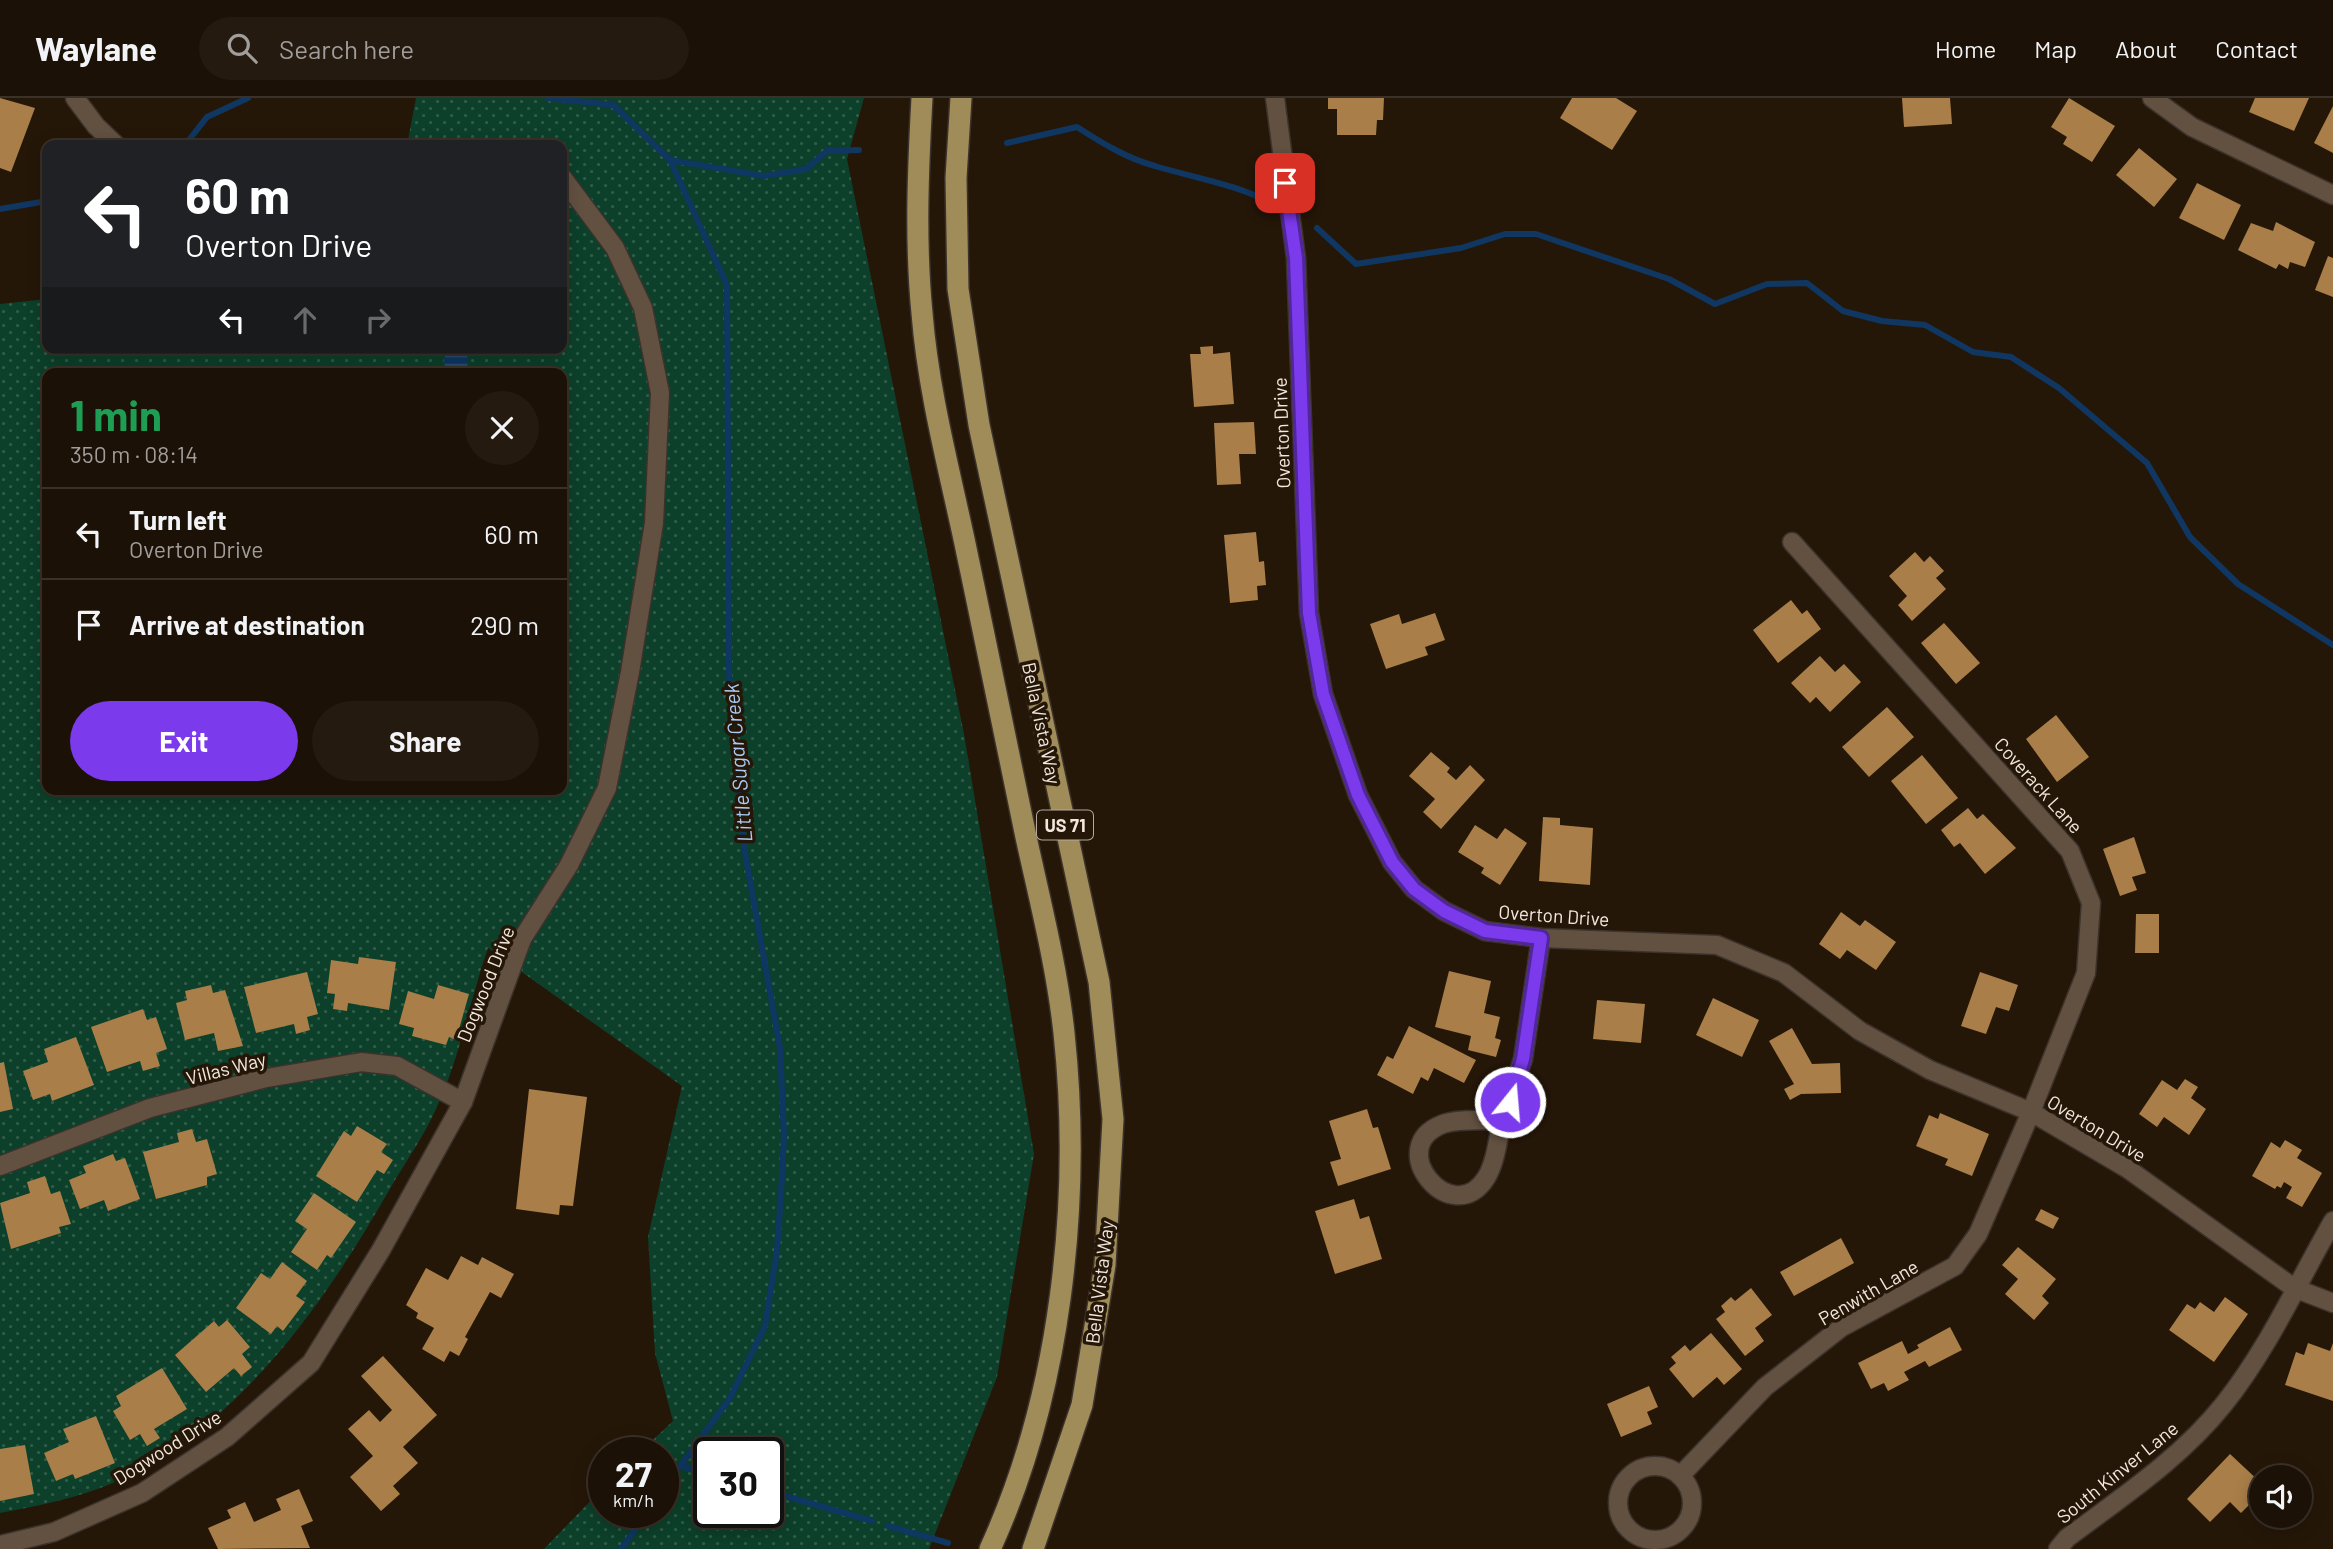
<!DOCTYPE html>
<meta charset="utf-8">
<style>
body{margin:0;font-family:Barlow,sans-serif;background:#251a10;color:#f1f3f6;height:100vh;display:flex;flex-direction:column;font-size:26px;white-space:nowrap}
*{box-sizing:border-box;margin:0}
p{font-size:23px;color:#a09d9b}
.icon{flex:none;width:38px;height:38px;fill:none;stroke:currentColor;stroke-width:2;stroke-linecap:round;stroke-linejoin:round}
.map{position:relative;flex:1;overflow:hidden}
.details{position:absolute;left:42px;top:270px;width:525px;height:427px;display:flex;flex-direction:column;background:#1c1106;border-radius:14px;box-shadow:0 4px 18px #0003,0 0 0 2px #3a3128}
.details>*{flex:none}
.top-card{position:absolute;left:42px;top:42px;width:525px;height:214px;border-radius:14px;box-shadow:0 4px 18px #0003,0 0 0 2px #3a3128;background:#202124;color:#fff;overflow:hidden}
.fabs{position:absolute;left:2249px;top:1367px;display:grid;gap:14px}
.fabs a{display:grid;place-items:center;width:63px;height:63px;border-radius:50%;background:#1c1106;box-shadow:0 4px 18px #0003,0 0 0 2px #3a3128;font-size:35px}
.speed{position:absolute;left:588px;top:1339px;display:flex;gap:14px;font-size:35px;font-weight:700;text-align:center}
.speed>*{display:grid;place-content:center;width:91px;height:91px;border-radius:50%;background:#1c1106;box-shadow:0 4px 18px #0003,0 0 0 2px #3a3128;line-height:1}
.speed small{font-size:18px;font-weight:400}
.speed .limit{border:4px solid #111;border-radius:10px;background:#fff;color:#111}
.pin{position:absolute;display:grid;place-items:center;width:60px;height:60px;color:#fff;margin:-30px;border-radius:14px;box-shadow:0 4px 10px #0006}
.me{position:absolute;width:77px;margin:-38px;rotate:17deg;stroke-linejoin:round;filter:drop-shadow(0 0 5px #0008)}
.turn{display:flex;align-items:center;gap:24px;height:147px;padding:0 28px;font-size:32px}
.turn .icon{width:91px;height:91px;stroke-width:2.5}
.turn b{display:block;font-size:49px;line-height:60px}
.lanes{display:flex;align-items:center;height:66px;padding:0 28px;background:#0003;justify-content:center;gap:35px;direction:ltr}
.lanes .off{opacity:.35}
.round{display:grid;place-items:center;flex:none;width:74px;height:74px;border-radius:37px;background:#251a10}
.summary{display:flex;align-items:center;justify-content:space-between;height:119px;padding:0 28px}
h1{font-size:42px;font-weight:700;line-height:52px;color:#1e9e55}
.primary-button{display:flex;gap:14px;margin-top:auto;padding:14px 28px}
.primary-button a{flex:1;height:80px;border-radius:42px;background:#7c3aed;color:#fff;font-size:28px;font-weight:700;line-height:80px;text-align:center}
.primary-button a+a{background:#251a10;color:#f1f3f6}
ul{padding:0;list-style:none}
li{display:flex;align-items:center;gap:21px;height:91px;padding:0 28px;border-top:2px solid #3a3128}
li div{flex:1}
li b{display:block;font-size:26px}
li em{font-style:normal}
header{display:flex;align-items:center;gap:42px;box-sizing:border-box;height:98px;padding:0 35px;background:#1c1106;border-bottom:2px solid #3a3128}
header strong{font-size:33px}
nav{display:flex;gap:38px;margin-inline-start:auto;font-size:24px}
.search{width:490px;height:63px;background:#251a10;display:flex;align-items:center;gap:18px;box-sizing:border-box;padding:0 24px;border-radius:38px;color:#a09d9b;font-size:26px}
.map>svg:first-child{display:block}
</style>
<header>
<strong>Waylane</strong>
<div class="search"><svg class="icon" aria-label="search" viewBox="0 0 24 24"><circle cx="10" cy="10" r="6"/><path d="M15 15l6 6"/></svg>Search here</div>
<nav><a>Home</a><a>Map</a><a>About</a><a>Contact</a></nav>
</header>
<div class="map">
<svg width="2333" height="1451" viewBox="0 0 2333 1451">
<defs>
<pattern id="green-dots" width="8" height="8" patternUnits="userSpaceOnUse" patternTransform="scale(1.75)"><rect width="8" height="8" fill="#0c402a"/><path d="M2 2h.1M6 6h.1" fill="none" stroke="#305c48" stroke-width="1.8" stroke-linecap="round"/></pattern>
<pattern id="water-rules" width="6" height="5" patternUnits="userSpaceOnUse" patternTransform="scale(1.75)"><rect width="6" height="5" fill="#0f3762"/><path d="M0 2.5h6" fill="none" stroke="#325478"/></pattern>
</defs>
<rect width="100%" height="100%" fill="#251708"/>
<!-- green -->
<path fill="url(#green-dots)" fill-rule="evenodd" d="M416 0H864L847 61 964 636 1034 1056 997 1279 929 1451H544L604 1389V1414H663V1354H640L673 1323 655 1255 648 1139 682 988 488 850C470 902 460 960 436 1011 424 1038 406 1063 391 1089 324 1206 240 1328 113 1385 78 1400 37 1408 0 1415V206L47 201V250H562V47H407ZM47 275H562V691H47ZM709 1354H768V1414H709Z"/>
<!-- water -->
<circle fill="url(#water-rules)" cx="456" cy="263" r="12"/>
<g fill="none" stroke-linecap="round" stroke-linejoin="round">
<!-- stream -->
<g stroke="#0f3762" stroke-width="6">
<polyline points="548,0 613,7 670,62 727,187 729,576 744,749 780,950 784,1038 781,1096 777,1153 765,1228 730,1300 663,1392"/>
<path d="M1007 45 1077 29C1102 45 1126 60 1155 68 1195 80 1236 86 1273 106"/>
<polyline points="185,47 207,19 248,0"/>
<polyline points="670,62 764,78 806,71 827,53 859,52"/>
<polyline points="0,111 47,103"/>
<polyline points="1317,130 1356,166 1461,150 1505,136 1536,136 1669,181 1715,206 1767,186 1807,185 1843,213 1882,223 1925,227 1973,254 2011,259 2059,290 2147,365 2190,439 2238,486 2333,547"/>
<polyline points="680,1368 709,1376"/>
<polyline points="768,1393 872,1423"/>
<polyline points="888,1428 948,1445"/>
<polyline points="621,1451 648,1414"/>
</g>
</g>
<!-- building -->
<g fill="#a97e48">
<polygon points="0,0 35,10 11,74 0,70"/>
<polygon points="1328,0 1384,0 1383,22 1377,22 1376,37 1337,37 1337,11 1328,11"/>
<polygon points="1572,0 1616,0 1637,13 1612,52 1560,20"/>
<polygon points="1902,0 1950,0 1952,26 1904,29"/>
<polygon points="2069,0 2115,28 2092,64 2063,46 2067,39 2051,29"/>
<polygon points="2255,0 2309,0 2294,33 2249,14"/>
<polygon points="2333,8 2333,55 2314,45"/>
<polygon points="2139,50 2177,81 2154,109 2116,77"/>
<polygon points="2197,85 2241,107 2224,142 2179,120"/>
<polygon points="2276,124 2315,144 2305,169 2290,164 2288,171 2279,166 2276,171 2238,152 2251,125 2273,133"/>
<polygon points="2328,158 2333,160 2333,199 2315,192"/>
<polygon points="1213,248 1213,256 1230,254 1234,306 1194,309 1190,256 1201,256 1200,249"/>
<polygon points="1254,324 1256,356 1239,356 1241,386 1217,387 1214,325"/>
<polygon points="1256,434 1259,464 1264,463 1266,487 1257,488 1258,502 1230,505 1224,437"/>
<polygon points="1915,454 1924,464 1930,458 1944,473 1936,480 1946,491 1912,523 1898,507 1907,498 1889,478"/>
<polygon points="1791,502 1802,516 1807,512 1821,531 1778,565 1753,532"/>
<polygon points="1435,515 1445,542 1425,549 1428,557 1386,571 1370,526 1399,516 1402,526"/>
<polygon points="1944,525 1980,565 1956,586 1921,545"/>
<polygon points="1820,558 1835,574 1844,566 1861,584 1830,614 1816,599 1810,605 1791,585"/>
<polygon points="1887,609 1914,639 1869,679 1842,649"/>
<polygon points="2056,617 2089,659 2057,684 2026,641"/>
<polygon points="1431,654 1450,670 1447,674 1456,682 1470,667 1485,682 1441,731 1423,714 1435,701 1409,678"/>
<polygon points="1922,657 1958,700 1926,726 1891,683"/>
<polygon points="1968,710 1977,721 1983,716 2016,750 1985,776 1960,745 1954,749 1941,732"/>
<polygon points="1543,719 1560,720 1560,727 1593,730 1590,787 1539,783"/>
<polygon points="1475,727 1497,741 1505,730 1527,745 1500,787 1481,775 1484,770 1458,754"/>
<polygon points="2134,739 2146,775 2132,779 2137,792 2120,798 2103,751"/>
<polygon points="1841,814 1860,828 1865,822 1896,844 1876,872 1847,852 1840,861 1819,846"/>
<polygon points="2136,816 2159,816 2159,855 2135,855"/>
<polygon points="359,859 396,864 389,912 348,905 347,913 333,911 335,896 327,895 331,862 358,866"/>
<polygon points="1449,873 1491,883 1484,915 1500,919 1495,940 1501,942 1496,959 1468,952 1471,938 1435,929"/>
<polygon points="307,874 318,916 307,919 310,932 296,936 294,926 256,935 244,889"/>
<polygon points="1980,874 2018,887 2009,913 1996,909 1986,936 1961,928"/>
<polygon points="211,887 213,895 225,892 243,948 218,953 214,935 185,942 176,905 187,902 185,893"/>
<polygon points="438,887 469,896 456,942 449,939 446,947 412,938 414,930 399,926 408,893 434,901"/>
<polygon points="1713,900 1759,922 1742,959 1696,937"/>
<polygon points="1597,902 1645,906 1641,945 1593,941"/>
<polygon points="143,911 147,922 156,919 167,951 156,955 160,968 143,973 140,963 107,974 91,929"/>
<polygon points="1409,928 1476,962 1464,985 1434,970 1428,983 1421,979 1413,996 1377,977 1387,958 1393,961"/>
<polygon points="1792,930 1812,966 1840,965 1841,995 1801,996 1790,1002 1784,991 1794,986 1769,943"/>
<polygon points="76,939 94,987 52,1003 50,996 33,1002 23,973 48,964 44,951"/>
<polygon points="4,964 13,1011 0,1014 0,965"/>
<polygon points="2185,981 2198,989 2191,1000 2206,1011 2189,1037 2164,1019 2157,1029 2139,1016 2162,982 2177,992"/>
<polygon points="529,991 587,999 573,1108 560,1107 559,1117 516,1111"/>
<polygon points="1367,1011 1373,1030 1378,1029 1391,1071 1338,1088 1330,1064 1341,1061 1329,1023"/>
<polygon points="1940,1015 1989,1036 1972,1078 1945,1067 1948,1061 1916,1048 1929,1017 1938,1021"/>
<polygon points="357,1028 387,1046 381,1054 393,1062 384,1076 377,1072 357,1104 316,1078 344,1033 351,1038"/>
<polygon points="192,1031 196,1044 207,1041 217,1076 207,1079 207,1087 156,1101 143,1054 179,1044 177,1035"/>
<polygon points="2285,1042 2302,1052 2297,1060 2322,1075 2302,1109 2286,1100 2292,1089 2284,1084 2281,1090 2277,1088 2275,1091 2252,1078 2271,1044 2280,1050"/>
<polygon points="113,1056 116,1063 125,1060 140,1101 108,1113 104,1102 80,1111 69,1082 86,1075 83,1068"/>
<polygon points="45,1078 51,1096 60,1093 71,1126 59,1129 61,1135 11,1151 0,1105 30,1095 27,1084"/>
<polygon points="314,1095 356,1124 331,1160 327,1157 317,1172 291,1154 307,1131 295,1123"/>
<polygon points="1354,1101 1360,1121 1369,1118 1382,1161 1335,1176 1315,1113"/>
<polygon points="2041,1111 2059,1120 2053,1131 2035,1122"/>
<polygon points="1841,1140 1854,1165 1794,1198 1780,1174"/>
<polygon points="2018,1149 2056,1181 2042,1198 2049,1205 2034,1222 2005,1196 2018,1181 2002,1167"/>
<polygon points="461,1158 478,1167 482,1159 514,1176 501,1200 490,1194 465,1239 468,1241 459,1258 450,1253 444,1264 422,1251 434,1230 416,1220 418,1215 406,1207 426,1170 448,1182"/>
<polygon points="282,1164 307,1183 296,1198 305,1204 283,1233 277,1228 271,1236 236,1210 261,1175 270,1181"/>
<polygon points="1751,1190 1772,1217 1755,1230 1764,1243 1745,1258 1716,1221 1725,1214 1721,1208 1731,1199 1735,1203"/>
<polygon points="2225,1199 2248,1216 2214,1264 2169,1232 2187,1206 2195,1211 2200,1204 2214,1214"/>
<polygon points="227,1222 250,1249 242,1256 252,1269 241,1278 234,1270 206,1294 175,1257 214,1223 219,1229"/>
<polygon points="1950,1229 1962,1252 1929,1269 1925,1263 1904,1274 1909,1282 1888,1293 1884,1285 1871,1291 1858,1265 1902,1243 1908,1256 1919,1250 1917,1247"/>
<polygon points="1711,1235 1742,1271 1724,1287 1717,1279 1693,1300 1669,1271 1676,1265 1671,1259 1685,1247 1690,1253"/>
<polygon points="2308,1245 2330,1253 2333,1245 2333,1303 2285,1287 2296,1254 2304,1257"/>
<polygon points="383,1258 437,1317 403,1349 418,1365 393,1388 400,1396 381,1413 350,1379 373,1358 348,1331 369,1312 380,1324 392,1312 361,1278"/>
<polygon points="162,1270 187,1311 154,1331 160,1340 147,1348 140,1336 130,1342 113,1313 121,1308 116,1298"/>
<polygon points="1649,1288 1658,1309 1647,1314 1652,1326 1621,1339 1607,1306"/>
<polygon points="96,1318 115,1365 75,1381 73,1376 56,1383 44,1355 69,1344 63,1331"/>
<polygon points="25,1347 34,1396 0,1403 0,1351"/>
<polygon points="2230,1356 2261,1385 2261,1395 2241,1415 2230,1404 2210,1424 2187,1401"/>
<polygon points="299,1391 313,1423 301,1428 310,1450 218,1451 208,1430 231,1420 227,1412 245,1404 254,1424 281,1412 276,1401"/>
</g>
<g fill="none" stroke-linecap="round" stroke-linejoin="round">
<!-- street casing -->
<g stroke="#3c322c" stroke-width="21">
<g id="street">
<polyline points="75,0 96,28 116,47"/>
<polyline points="1275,0 1296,160 1309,515 1323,596 1358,697 1392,764 1414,791 1444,813 1485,833 1541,840 1717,847 1784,875 1860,933 1930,972 2031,1014 2128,1071 2294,1190 2333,1205"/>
<polyline points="2152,0 2192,29 2333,97"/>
<path d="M1502 1022C1498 1040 1496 1064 1486 1080 1452 1133 1382 1049 1443 1026 1460 1020 1484 1023 1502 1022Z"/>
<polyline points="1502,1022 1523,961 1541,840"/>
<polyline points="0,1068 150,1010 266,980 361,964 397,968 463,1004"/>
<circle cx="1655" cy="1405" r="37"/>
<polyline points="1680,1378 1765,1289 1842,1229 1955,1168 1978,1136 2031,1014 2086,875 2091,805 2070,753 1792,444"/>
<polyline points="0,1447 54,1434 142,1395 227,1339 311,1265 381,1152 463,1004 522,841 569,767 607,690 630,574 654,425 660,295 643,210 615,150 562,79"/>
<path d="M2058 1451 2067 1440C2122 1399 2181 1360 2224 1306 2268 1251 2298 1184 2333 1123"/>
</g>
</g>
<!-- primary casing -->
<g stroke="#3c322c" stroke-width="24">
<g id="primary">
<path d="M922 0C918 72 915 143 922 215 928 291 948 367 964 441 985 540 1005 639 1026 739 1040 803 1057 869 1064 935 1082 1103 1061 1296 990 1451"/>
<polyline points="961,0 956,80 958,191 979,327 1099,884 1113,1021 1105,1167 1082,1307 1033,1451"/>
</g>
</g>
<!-- street -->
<use href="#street" stroke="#625141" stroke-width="18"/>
<!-- primary -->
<use href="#primary" stroke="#9f8c59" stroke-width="21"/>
</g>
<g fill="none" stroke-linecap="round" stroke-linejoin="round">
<!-- route casing -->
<g stroke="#51269a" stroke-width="18">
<polyline id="route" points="1285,85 1296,160 1309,515 1323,596 1358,697 1392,764 1414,791 1444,813 1485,833 1541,840 1523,961 1510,1004"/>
</g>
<!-- route -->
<use href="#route" stroke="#7c3aed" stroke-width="12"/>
</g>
<g text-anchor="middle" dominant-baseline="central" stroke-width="7" stroke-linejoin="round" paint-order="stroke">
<!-- shield labels -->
<rect fill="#251708" stroke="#b4a99e" stroke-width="2" x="1037" y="712.5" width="56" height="29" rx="5"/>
<g font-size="18" font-weight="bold" fill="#f2e8de">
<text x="1065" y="727">US 71</text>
</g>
<!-- street labels -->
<g font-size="19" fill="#f2e8de" stroke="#251708">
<text transform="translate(1281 335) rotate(-92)">Overton Drive</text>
<text transform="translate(1042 625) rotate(78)">Bella Vista Way</text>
<text transform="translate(2039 687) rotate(48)">Coverack Lane</text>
<text transform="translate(1554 817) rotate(4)">Overton Drive</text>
<text transform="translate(485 886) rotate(-68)">Dogwood Drive</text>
<text transform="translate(226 970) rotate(-14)">Villas Way</text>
<text transform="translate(2097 1030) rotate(31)">Overton Drive</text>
<text transform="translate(1099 1184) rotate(-83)">Bella Vista Way</text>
<text transform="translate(1868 1194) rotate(-30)">Penwith Lane</text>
<text transform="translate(167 1349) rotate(-32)">Dogwood Drive</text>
<text transform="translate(2117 1374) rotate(-39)">South Kinver Lane</text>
</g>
<!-- water labels -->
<g font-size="21" font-style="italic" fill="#a9ccf6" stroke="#251708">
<text transform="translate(737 665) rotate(-95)">Little Sugar Creek</text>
</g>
</g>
</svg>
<div class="fabs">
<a><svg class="icon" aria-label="sound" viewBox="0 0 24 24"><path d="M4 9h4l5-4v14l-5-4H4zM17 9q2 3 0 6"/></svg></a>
</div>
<div class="speed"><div>27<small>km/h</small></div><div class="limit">30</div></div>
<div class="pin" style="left:1285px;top:85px;background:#d93025"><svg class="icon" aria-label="arrive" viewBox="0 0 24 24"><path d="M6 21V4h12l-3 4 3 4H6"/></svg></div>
<svg class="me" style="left:1510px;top:1004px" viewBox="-20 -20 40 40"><circle r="17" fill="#7c3aed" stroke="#fff" stroke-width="3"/><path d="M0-11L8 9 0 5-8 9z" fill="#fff"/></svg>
<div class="top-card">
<div class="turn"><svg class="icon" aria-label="left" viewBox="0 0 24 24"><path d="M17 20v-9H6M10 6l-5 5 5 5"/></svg><div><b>60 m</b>Overton Drive</div></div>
<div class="lanes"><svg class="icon" aria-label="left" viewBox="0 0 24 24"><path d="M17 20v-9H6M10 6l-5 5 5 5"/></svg><svg class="icon off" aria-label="ahead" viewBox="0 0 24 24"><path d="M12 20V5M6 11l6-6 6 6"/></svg><svg class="icon off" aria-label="right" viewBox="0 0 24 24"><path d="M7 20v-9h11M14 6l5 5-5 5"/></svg></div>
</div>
<section class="details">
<div class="summary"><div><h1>1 min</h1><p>350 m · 08:14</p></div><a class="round"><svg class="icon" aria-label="close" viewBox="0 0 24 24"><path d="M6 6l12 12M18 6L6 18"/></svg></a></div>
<ul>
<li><svg class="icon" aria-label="left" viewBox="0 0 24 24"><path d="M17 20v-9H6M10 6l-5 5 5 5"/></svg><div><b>Turn left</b><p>Overton Drive</p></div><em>60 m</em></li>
<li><svg class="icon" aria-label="arrive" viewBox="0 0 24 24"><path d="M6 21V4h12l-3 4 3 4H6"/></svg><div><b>Arrive at destination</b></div><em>290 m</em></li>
</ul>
<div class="primary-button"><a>Exit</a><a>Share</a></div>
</section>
</div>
